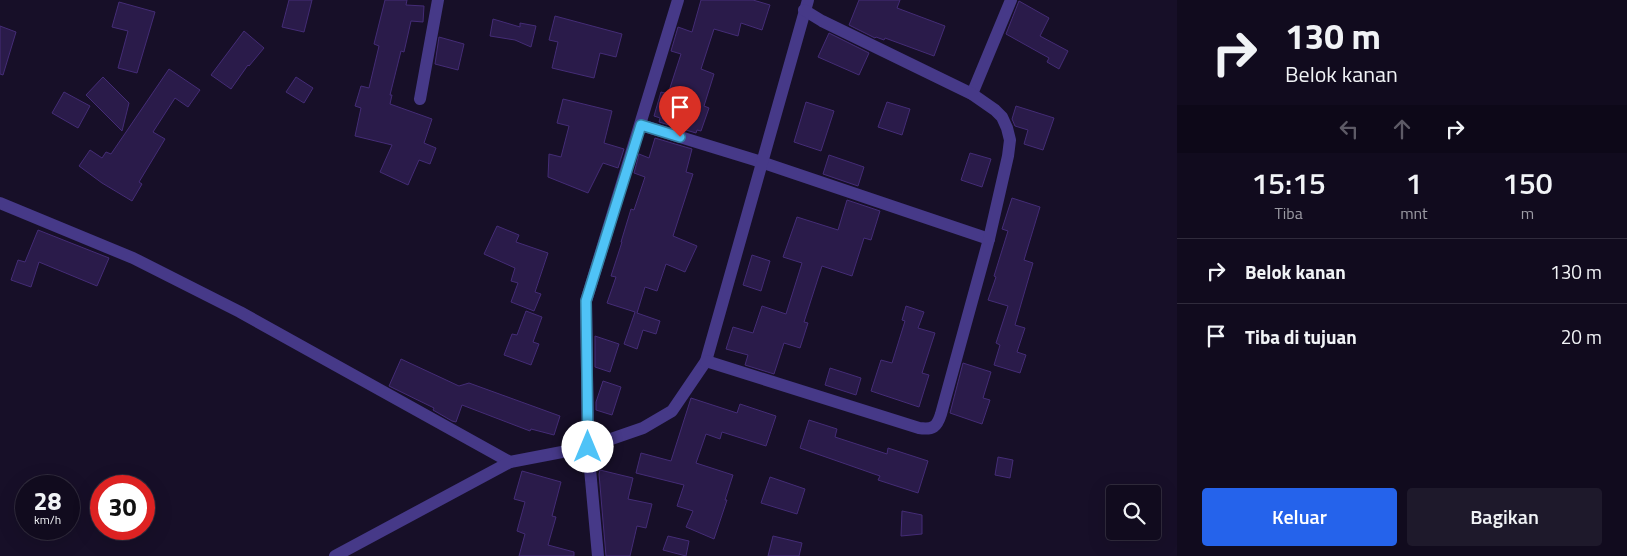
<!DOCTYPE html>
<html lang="id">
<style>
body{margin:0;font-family:"Titillium Web",sans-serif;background:#1e192b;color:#f1f3f6;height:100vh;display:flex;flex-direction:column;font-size:19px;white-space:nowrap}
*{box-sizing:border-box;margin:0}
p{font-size:16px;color:#9c9ba4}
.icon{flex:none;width:28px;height:28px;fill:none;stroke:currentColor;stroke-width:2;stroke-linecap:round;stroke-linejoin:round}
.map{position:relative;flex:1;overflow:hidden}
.details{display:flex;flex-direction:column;background:#110b1e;width:450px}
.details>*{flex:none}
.top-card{background:#110b1e;color:#f1f3f6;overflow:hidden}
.fabs{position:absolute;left:1106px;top:485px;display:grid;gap:10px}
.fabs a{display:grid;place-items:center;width:55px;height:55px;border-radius:5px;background:#110b1e;box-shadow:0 5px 20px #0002,0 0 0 1px #302b3c;font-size:25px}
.speed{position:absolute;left:15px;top:475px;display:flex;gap:10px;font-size:25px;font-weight:700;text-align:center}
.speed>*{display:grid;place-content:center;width:65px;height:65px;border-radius:50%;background:#110b1e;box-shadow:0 5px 20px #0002,0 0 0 1px #302b3c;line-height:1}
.speed small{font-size:12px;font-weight:400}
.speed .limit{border:8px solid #d22;background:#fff;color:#111}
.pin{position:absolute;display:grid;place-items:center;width:42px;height:42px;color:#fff;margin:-51px -21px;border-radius:50% 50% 50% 0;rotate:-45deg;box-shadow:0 0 5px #0007}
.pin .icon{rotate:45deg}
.me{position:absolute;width:55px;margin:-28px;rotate:0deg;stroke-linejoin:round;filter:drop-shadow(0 0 4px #0008)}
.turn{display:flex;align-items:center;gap:18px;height:105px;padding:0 25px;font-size:22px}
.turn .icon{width:65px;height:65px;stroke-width:2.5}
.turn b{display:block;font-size:35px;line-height:42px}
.lanes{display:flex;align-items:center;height:48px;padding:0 25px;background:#0003;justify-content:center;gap:25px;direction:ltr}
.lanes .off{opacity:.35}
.eta{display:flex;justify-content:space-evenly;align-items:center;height:85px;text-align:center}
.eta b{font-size:30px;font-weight:600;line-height:35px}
.button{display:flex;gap:10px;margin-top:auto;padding:10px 25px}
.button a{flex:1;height:58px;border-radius:5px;background:#2563eb;color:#fff;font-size:20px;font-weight:600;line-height:58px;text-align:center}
.button a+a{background:#1e192b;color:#f1f3f6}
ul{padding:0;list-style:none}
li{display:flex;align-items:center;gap:15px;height:65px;padding:0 25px;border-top:1px solid #302b3c}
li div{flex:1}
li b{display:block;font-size:19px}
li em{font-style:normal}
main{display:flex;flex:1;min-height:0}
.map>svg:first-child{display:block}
</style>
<main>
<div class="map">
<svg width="1177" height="556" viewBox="0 0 1177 556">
<rect width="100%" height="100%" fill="#170f28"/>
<!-- building -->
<g fill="#2a1b4a" stroke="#442c76">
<polygon points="289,0 312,0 304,32 282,27"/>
<polygon points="385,0 407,0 406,5 424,6 423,22 411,21 404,52 401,51 390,95 392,95 390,104 432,119 424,143 436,148 430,164 419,160 408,185 380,172 392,145 355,136 361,108 355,106 361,86 369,88 379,46 374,44"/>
<polygon points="701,0 753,0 770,5 762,30 741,23 738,36 714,29 701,69 714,74 704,106 709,108 701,131 697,130 696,133 659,122 660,118 654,116 661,92 668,94 681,54 671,51 678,27 692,32"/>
<polygon points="859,0 900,0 897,8 945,26 934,56 885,38 884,40 876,37 875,38 849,25"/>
<polygon points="1019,1 1049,18 1040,36 1068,51 1059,69 1047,62 1049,58 1006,34"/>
<polygon points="119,2 155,12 137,73 118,68 128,31 112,27"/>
<polygon points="555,16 622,34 616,57 600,53 594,78 552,68 558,42 549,40"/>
<polygon points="493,19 520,27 520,23 536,26 531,47 515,40 490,36"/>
<polygon points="0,26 16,32 3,75 0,74"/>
<polygon points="244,31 264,48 249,66 248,65 231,89 211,75"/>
<polygon points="829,33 869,53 859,75 818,57"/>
<polygon points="439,37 464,44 458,70 435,64"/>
<polygon points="169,69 200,90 188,107 175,98 153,132 165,139 139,182 142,184 132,201 102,183 79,166 90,150 102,158 106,152 111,154"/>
<polygon points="103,77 129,103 122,131 86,95"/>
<polygon points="296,77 313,88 304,103 286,92"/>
<polygon points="64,92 90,106 78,128 52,113"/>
<polygon points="563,99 612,111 604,143 624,149 618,168 603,163 588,193 548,177 549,154 561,157 569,126 557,123"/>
<polygon points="806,102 834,111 821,151 794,142"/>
<polygon points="887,102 910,109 902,135 878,127"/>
<polygon points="1016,106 1054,118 1043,150 1024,144 1028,130 1015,126 1012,119"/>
<polygon points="655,138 692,149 686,172 693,174 673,236 697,246 685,272 666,264 657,291 645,287 637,313 660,321 656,334 643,330 637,349 624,344 635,312 607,303 616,277 611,276 622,242 621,242 631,209 634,210 645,177 634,173 639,154 649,158"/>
<polygon points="970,153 991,159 982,187 961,180"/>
<polygon points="829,155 864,167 858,186 823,174"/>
<polygon points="1012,198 1040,207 1024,260 1033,263 1015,325 1025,328 1017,352 1026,355 1020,373 994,365 1000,345 996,343 1008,306 988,300 996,277 994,276 1008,231 1002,229"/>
<polygon points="847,200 880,211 871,240 864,238 852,276 822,266 804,322 808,323 800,348 784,343 774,374 745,365 748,355 726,349 733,327 753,333 762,306 786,314 802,263 783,257 797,217 838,230"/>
<polygon points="497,226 519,235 516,242 548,253 535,292 541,294 534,311 511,302 518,283 511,281 515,268 484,254"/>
<polygon points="38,230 109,258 97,286 39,262 31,287 11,280 18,260 25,262"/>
<polygon points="752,255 770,261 761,291 743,285"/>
<polygon points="906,306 924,312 918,328 935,333 922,373 929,375 919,407 871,391 881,360 892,363 905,321 902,320"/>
<polygon points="526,311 542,317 533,342 539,344 531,365 504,355 512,334 517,335"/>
<polygon points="595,336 619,344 610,372 595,367"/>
<polygon points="401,359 459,386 469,383 560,416 554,435 531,429 530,431 462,405 456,422 452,421 433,410 434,408 389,386"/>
<polygon points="963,363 991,372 983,398 990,400 982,424 950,413"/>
<polygon points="830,368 861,378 856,395 825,385"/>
<polygon points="603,381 621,387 612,415 596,410 596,402"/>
<polygon points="691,398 737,413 740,404 776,416 766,446 722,432 720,439 706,434 696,463 733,475 725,500 727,500 714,539 686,527 693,511 677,506 684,485 636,473 641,453 671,461"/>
<polygon points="809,420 837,429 835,437 887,454 888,448 928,461 918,493 878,480 880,476 800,448"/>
<polygon points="998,457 1013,460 1010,478 995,475"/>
<polygon points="600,470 633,478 628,499 652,504 646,528 637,526 630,556 606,556 599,474"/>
<polygon points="522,471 561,482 552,516 556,517 548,545 574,552 574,556 519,556 525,534 517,531 525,502 514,499"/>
<polygon points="770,477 805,489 797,514 761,503"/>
<polygon points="902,511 922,515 922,534 901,536"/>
<polygon points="668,536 689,541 686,556 663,550"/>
<polygon points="773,536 802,543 799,556 768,556"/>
</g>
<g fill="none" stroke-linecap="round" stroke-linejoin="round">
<!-- minor -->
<g stroke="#463988" stroke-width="12">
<polyline points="972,94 1011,0"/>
<polyline points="420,99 438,0"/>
<polyline points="641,125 755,160 989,239"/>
<polyline points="0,203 133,258 240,312 510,462 588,447 643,428 672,411 706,361 808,0"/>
<path d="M706 361 919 428C933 430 937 427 941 414L989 239 1008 156 1010 140 1007 128 1002 117 995 110 972 94 822 21 804 10"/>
<polyline points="335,556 510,462"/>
<polyline points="598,556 588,447 586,301 678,0"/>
</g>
</g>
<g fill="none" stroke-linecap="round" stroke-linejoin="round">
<!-- route casing -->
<g stroke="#337fa1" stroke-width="12">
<polyline id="route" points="588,447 586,301 641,125 680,137"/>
</g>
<!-- route -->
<use href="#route" stroke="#4fc3f7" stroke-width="9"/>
</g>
</svg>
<div class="fabs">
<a><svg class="icon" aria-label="search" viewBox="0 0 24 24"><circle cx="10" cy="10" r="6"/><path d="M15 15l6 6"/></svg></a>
</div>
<div class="speed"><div>28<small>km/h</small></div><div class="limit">30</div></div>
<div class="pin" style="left:680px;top:137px;background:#d93025"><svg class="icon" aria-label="arrive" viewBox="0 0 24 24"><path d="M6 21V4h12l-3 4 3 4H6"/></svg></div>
<svg class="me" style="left:588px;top:447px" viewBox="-20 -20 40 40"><circle r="19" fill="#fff"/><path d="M0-13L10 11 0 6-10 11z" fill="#4fc3f7"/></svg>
</div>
<section class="details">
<div class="top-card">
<div class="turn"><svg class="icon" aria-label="right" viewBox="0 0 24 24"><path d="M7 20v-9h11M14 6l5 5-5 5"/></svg><div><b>130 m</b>Belok kanan</div></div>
<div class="lanes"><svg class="icon off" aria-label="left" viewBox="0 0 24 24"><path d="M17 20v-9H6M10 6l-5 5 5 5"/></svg><svg class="icon off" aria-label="ahead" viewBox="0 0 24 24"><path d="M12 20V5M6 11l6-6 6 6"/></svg><svg class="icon" aria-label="right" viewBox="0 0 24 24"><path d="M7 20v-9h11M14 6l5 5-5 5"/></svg></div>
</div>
<div class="eta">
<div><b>15:15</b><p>Tiba</p></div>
<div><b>1</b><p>mnt</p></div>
<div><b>150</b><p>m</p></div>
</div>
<ul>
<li><svg class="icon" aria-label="right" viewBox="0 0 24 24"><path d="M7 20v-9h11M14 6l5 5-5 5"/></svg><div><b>Belok kanan</b></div><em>130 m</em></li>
<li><svg class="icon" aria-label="arrive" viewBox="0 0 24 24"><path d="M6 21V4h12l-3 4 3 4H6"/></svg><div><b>Tiba di tujuan</b></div><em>20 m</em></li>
</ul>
<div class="button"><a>Keluar</a><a>Bagikan</a></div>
</section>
</main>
